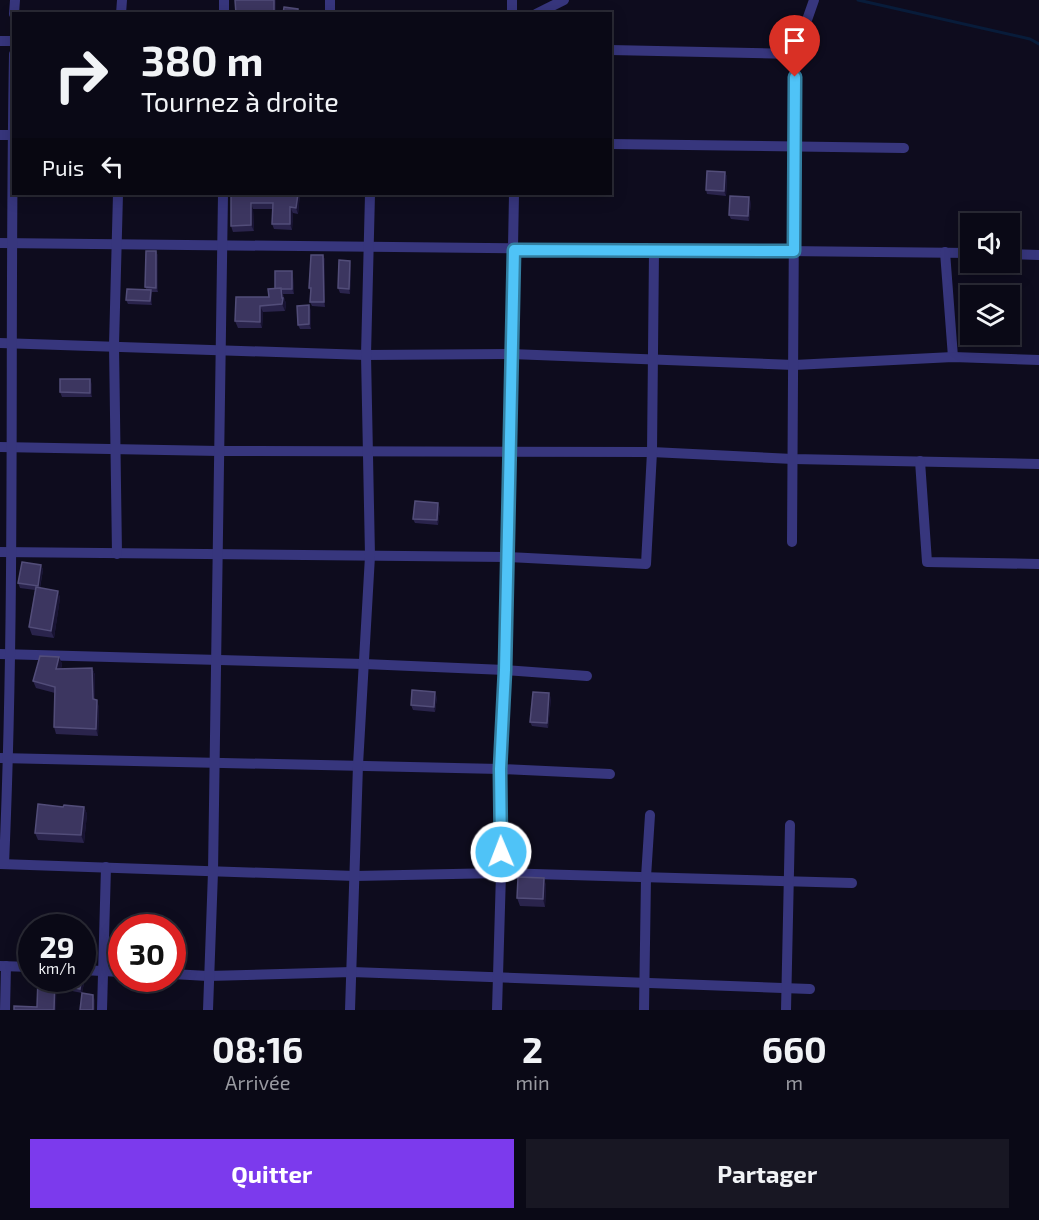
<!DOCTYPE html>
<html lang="fr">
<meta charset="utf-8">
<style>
body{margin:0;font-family:"Exo 2",sans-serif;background:#181723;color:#f1f3f6;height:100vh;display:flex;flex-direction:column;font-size:22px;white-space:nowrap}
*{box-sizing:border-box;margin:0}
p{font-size:20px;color:#999aa1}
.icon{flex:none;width:33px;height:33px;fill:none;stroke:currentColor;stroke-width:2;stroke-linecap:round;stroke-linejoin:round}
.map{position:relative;height:1010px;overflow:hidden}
.drawer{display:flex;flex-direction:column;background:#0a0916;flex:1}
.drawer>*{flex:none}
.hud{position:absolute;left:12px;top:12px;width:600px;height:183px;border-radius:0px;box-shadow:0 3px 15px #0003,0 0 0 2px #2a2a35;background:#0a0916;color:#f1f3f6;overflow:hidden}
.tools{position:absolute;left:960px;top:213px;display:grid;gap:12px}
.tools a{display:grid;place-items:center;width:60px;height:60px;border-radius:0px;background:#0a0916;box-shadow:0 3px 15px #0003,0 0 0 2px #2a2a35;font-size:30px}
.speed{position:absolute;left:18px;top:914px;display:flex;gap:12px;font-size:30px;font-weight:700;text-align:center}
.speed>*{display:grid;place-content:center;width:78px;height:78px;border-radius:50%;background:#0a0916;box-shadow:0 3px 15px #0003,0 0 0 2px #2a2a35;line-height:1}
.speed small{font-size:15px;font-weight:400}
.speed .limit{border:9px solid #d22;background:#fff;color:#111}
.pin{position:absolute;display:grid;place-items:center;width:51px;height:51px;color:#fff;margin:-62px -26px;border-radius:50% 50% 50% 0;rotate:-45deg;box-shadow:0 0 6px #0007}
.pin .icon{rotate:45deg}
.me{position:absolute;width:66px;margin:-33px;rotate:359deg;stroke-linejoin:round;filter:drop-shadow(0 0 4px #0008)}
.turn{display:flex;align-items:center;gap:21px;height:126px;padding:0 30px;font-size:27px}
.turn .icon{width:78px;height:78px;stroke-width:2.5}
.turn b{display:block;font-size:42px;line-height:51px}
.then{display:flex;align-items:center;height:57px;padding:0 30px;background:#0003;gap:12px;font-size:22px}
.eta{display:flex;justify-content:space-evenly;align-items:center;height:102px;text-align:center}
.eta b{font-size:36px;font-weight:700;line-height:42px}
.button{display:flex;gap:12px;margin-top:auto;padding:12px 30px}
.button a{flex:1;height:69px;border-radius:0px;background:#7c3aed;color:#fff;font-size:24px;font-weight:700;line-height:69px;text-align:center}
.button a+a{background:#181723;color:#f1f3f6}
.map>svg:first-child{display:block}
</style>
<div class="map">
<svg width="1039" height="1010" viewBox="0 0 1039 1010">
<rect width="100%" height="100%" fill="#0e0c1e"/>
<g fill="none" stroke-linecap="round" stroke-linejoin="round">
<!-- stream -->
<polyline stroke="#081c3a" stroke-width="3" points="858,0 1030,39 1039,44"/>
<!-- street -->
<g stroke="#37367d" stroke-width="10">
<polyline points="512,0 512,14"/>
<polyline points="14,14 15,0"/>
<polyline points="121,14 122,0"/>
<polyline points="224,14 224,0"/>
<polyline points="330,14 330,0"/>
<polyline points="536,14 564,0"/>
<polyline points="0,41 14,41"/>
<polyline points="610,50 795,54"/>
<polyline points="0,135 14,135"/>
<polyline points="610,144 904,148"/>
<polyline points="0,243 970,253"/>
<polyline points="945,252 953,357"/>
<polyline points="1010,254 1039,255"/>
<polyline points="0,343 366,355 511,354 794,365 953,357 1039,360"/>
<polyline points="0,447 219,451 652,452 793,459 1039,464"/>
<polyline points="920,461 927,562 1039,564"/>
<polyline points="792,542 795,54 814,0"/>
<polyline points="0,552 506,557 646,564 652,452 654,251"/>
<polyline points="117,554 114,345 118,194"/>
<polyline points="0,654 364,664 505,670 587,676"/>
<polyline points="0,758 500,769 610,774"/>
<polyline points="0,864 355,876 501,873 852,883"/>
<path d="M4 864C16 594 9 324 14 54"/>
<polyline points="0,966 32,967"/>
<polyline points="82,970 122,972"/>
<polyline points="172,974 208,976 352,972 810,989"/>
<polyline points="5,1010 6,966"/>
<polyline points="102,1010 106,867"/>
<polyline points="208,1010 213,872 223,194"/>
<polyline points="350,1010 358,765 370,556 366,355 370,194"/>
<polyline points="497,1010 501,873 500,769 505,670 514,194"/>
<polyline points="644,1010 646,877 650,815"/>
<polyline points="786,1010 790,825"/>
</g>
</g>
<!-- wall -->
<g fill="#2a244c">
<polygon points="276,0 276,14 236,14"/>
<polygon points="725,172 727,177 726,196 707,194 706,190"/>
<polygon points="231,194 300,194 298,214 293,213 292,230 274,229 272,224 273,209 253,209 254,231 233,232 231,226"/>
<polygon points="751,202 749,221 731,219 729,215"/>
<polygon points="156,251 158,256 158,292 152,292 152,305 128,304 126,300 146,289 145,287"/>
<polygon points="323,255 325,260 325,307 312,306 310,302 311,293 309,288"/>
<polygon points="351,266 350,294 340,293 338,288"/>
<polygon points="293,276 294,294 283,294 286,304 285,311 263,312 262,328 238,328 235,321 269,297 275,289"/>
<polygon points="311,310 311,329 300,329 298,325"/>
<polygon points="92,384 92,397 62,397 60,392"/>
<polygon points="440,508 438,525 415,523 413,519"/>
<polygon points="41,565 43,570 40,588 58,591 60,598 54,638 32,635 29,627 35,590 20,588 18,583"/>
<polygon points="59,657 62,664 61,669 92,668 95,675 95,699 99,707 98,736 56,734 54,727 55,693 36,688 33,681"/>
<polygon points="437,697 435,712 413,710 411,705"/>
<polygon points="551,698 548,728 532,726 530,722"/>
<polygon points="63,807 84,807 87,814 84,843 38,840 35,833"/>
<polygon points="544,878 546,886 545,907 520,906 517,898"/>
<polygon points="83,973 85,978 82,993 72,991 71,987"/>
</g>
<!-- shaded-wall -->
<g fill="#181332">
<polygon points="274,0 276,0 276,14 275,14 274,11"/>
<polygon points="725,172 727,177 726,196 724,191"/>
<polygon points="298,194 300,194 298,214 296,208"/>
<polygon points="749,197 751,202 749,221 748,216"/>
<polygon points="251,203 253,209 254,231 251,225"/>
<polygon points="290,207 293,213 292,230 290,224"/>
<polygon points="156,251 158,256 158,292 156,288"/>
<polygon points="323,255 325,260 325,307 324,302"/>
<polygon points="350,261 351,266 350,294 349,289"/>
<polygon points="292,271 293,276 294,294 292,289"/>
<polygon points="281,288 286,304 285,311 282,304"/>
<polygon points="151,290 152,294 152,305 150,301"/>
<polygon points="309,305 311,310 311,329 309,324"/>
<polygon points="260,306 263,312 262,328 260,322"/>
<polygon points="90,379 92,384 92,397 90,393"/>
<polygon points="438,503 440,508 438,525 437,520"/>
<polygon points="41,565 43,570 39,591 38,586"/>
<polygon points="58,591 60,598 54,638 51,631"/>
<polygon points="59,657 62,664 59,676 56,669"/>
<polygon points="92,668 95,675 95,706 93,699"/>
<polygon points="435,692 437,697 435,712 434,707"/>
<polygon points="549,693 551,698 548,728 547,723"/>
<polygon points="97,700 99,707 98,736 96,729"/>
<polygon points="84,807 87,814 84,843 81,835"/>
<polygon points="544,878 546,886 545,907 543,899"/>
<polygon points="83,973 85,978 82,993 80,989"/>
<polygon points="55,978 57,978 56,1010 54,1010"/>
<polygon points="93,995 95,1000 95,1010 93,1010"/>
</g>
<!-- building -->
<g fill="#3c3660" stroke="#524d79" stroke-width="1.5">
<polygon points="235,0 274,0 274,11 249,11 250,14 236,14"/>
<polygon points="284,7 298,9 298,14 283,14"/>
<polygon points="707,171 725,172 724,191 706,190"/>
<polygon points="231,194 298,194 296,208 290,207 290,224 272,224 273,203 251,203 251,225 231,226"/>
<polygon points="730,196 749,197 748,216 729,215"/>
<polygon points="146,251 156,251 156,288 145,287"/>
<polygon points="311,255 323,255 324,302 310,302 311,288 309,288"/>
<polygon points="339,260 350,261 349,289 338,288"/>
<rect x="275" y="271" width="17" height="18"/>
<polygon points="281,288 282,298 283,298 282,304 260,306 260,322 235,321 236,297 269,297 268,289"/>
<polygon points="127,289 151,290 150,301 126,300"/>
<polygon points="309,305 309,324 298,325 297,306"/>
<polygon points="60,379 90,379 90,393 60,392"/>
<polygon points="415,501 438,503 437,520 413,519"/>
<polygon points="22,562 41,565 38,586 18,583"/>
<polygon points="36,587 58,591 51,631 29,627"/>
<polygon points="40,656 59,657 56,669 92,668 93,699 97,700 96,729 54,727 55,687 33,681"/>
<polygon points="412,690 435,692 434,707 411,705"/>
<polygon points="533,692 549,693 547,723 530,722"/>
<polygon points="38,804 63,807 64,805 84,807 81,835 35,833"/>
<polygon points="518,877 544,878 543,899 517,898"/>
<polygon points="38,978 55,978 54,1010 14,1010 14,1006 37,1007"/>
<polygon points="72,978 82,978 80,989 71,987"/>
<polygon points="82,993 93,995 93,1010 80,1010"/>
</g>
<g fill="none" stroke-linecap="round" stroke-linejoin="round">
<!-- route casing -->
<g stroke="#337fa1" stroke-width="15">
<polyline id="route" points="501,852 500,769 505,670 514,250 794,251 795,77"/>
</g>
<!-- route -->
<use href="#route" stroke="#4fc3f7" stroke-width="10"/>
</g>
</svg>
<div class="tools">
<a><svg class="icon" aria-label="sound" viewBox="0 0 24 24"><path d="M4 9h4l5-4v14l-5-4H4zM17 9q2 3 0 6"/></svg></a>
<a><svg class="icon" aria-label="layers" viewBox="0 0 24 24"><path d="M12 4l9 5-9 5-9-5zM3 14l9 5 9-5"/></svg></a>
</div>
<div class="speed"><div>29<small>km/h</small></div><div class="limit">30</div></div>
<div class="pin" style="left:795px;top:77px;background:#d93025"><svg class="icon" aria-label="arrive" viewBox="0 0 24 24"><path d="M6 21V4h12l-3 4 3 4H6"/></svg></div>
<svg class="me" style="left:501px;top:852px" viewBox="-20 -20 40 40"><circle r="17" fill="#4fc3f7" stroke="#fff" stroke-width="3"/><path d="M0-11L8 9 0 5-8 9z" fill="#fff"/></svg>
<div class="hud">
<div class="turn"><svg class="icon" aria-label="right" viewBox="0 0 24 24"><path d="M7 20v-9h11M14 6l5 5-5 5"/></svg><div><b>380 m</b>Tournez à droite</div></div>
<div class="then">Puis<svg class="icon" aria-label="left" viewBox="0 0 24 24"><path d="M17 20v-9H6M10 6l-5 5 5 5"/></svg></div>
</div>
</div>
<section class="drawer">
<div class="eta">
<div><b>08:16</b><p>Arrivée</p></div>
<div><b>2</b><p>min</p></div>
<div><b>660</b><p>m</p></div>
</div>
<div class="button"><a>Quitter</a><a>Partager</a></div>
</section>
